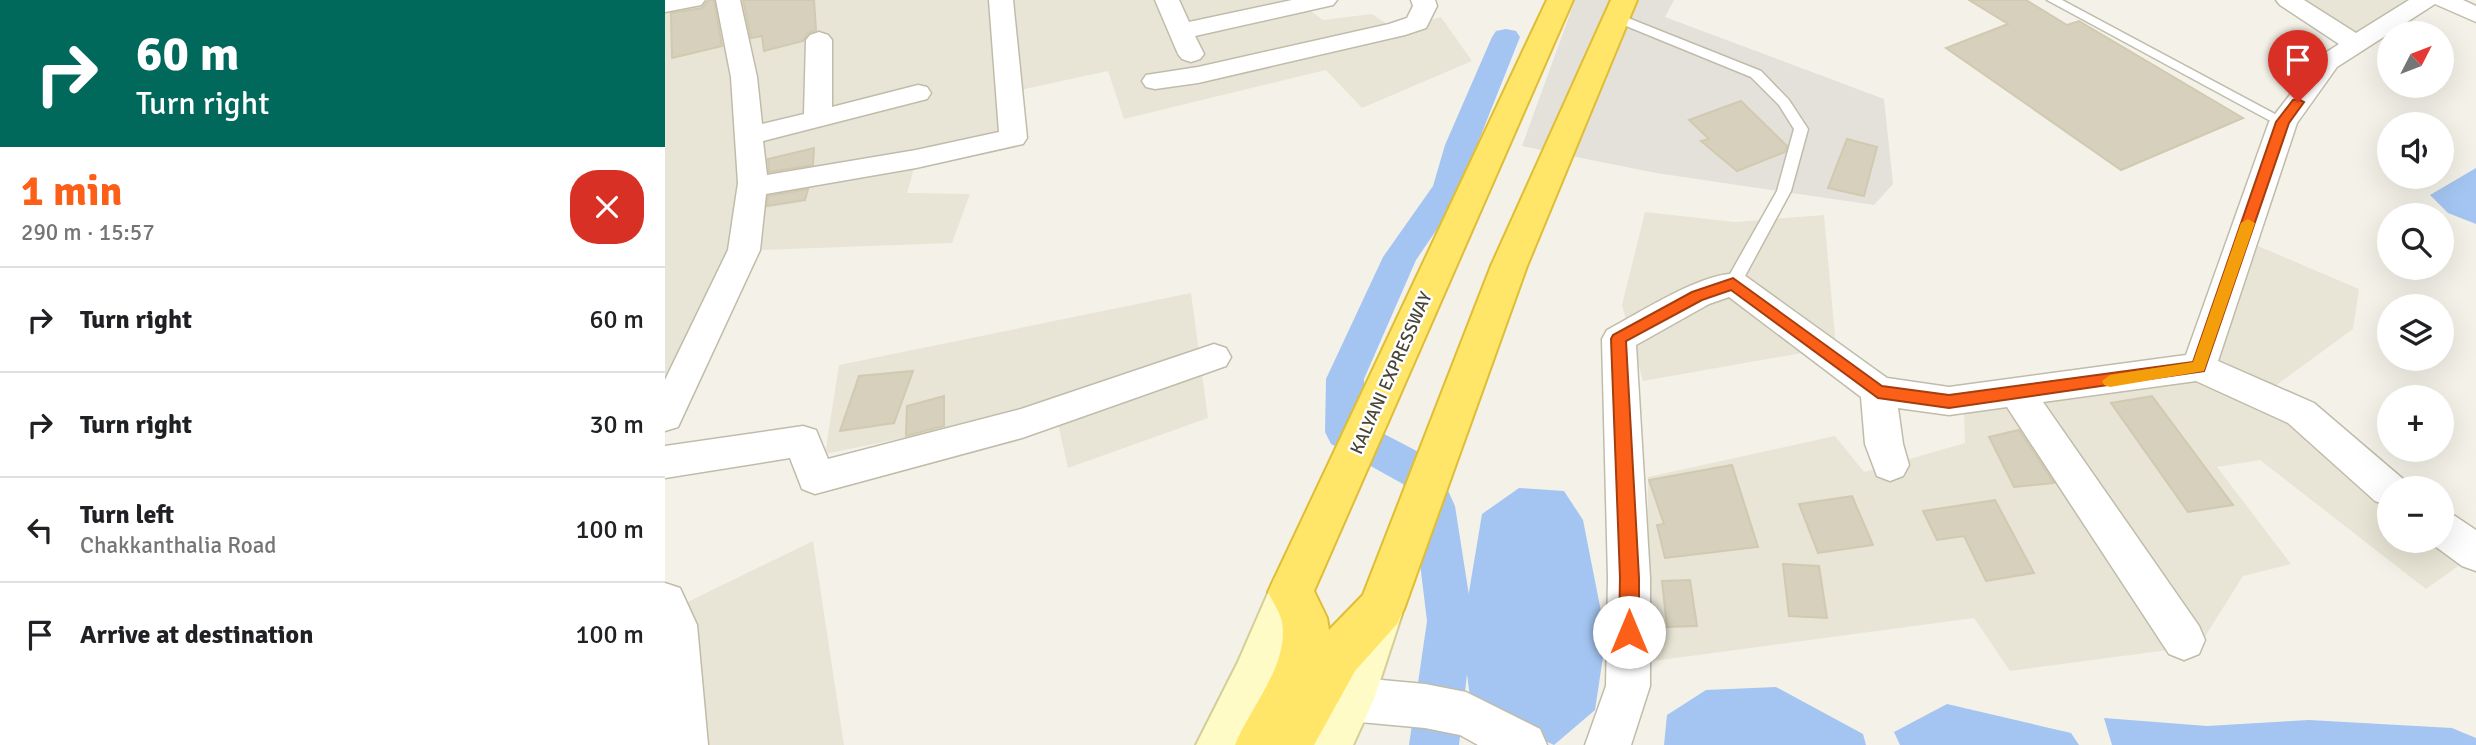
<!DOCTYPE html>
<meta charset="utf-8">
<style>
body{margin:0;font-family:Signika,sans-serif;background:#f2f2f2;color:#202124;height:100vh;display:flex;flex-direction:column;font-size:26px;white-space:nowrap}
*{box-sizing:border-box;margin:0}
p{font-size:23px;color:#757577}
.icon{flex:none;width:38px;height:38px;fill:none;stroke:currentColor;stroke-width:2;stroke-linecap:round;stroke-linejoin:round}
.map{position:relative;flex:1;overflow:hidden}
.side{display:flex;flex-direction:column;background:#fff;width:665px}
.side>*{flex:none}
.guide{background:#00695c;color:#fff;overflow:hidden}
.needle{width:46px;rotate:48deg}
.tools{position:absolute;left:1712px;top:21px;display:grid;gap:14px}
.tools a{display:grid;place-items:center;width:77px;height:77px;border-radius:50%;background:#fff;box-shadow:0 7px 28px #0002;font-size:35px}
.pin{position:absolute;display:grid;place-items:center;width:60px;height:60px;color:#fff;margin:-72px -30px;border-radius:50% 50% 50% 0;rotate:-45deg;box-shadow:0 0 7px #0007}
.pin .icon{rotate:45deg}
.me{position:absolute;width:77px;margin:-38px;rotate:0deg;stroke-linejoin:round;filter:drop-shadow(0 0 5px #0008)}
.turn{display:flex;align-items:center;gap:24px;height:147px;padding:0 21px;font-size:32px}
.turn .icon{width:91px;height:91px;stroke-width:2.5}
.turn b{display:block;font-size:49px;line-height:60px}
.round{display:grid;place-items:center;flex:none;width:74px;height:74px;border-radius:28px;background:#f2f2f2}
.summary{display:flex;align-items:center;justify-content:space-between;height:119px;padding:0 21px}
h1{font-size:42px;font-weight:800;line-height:52px;color:#fc5f17}
ul{padding:0;list-style:none}
li{display:flex;align-items:center;gap:21px;height:105px;padding:0 21px;border-top:2px solid #e0e0e0}
li div{flex:1}
li b{display:block;font-size:26px}
li em{font-style:normal}
main{display:flex;flex:1;min-height:0}
.map>svg:first-child{display:block}
</style>
<main>
<section class="side">
<div class="guide">
<div class="turn"><svg class="icon" aria-label="right" viewBox="0 0 24 24"><path d="M7 20v-9h11M14 6l5 5-5 5"/></svg><div><b>60 m</b>Turn right</div></div>
</div>
<div class="summary"><div><h1>1 min</h1><p>290 m · 15:57</p></div><a class="round" style="background:#d93025;color:#fff"><svg class="icon" aria-label="close" viewBox="0 0 24 24"><path d="M6 6l12 12M18 6L6 18"/></svg></a></div>
<ul>
<li><svg class="icon" aria-label="right" viewBox="0 0 24 24"><path d="M7 20v-9h11M14 6l5 5-5 5"/></svg><div><b>Turn right</b></div><em>60 m</em></li>
<li><svg class="icon" aria-label="right" viewBox="0 0 24 24"><path d="M7 20v-9h11M14 6l5 5-5 5"/></svg><div><b>Turn right</b></div><em>30 m</em></li>
<li><svg class="icon" aria-label="left" viewBox="0 0 24 24"><path d="M17 20v-9H6M10 6l-5 5 5 5"/></svg><div><b>Turn left</b><p>Chakkanthalia Road</p></div><em>100 m</em></li>
<li><svg class="icon" aria-label="arrive" viewBox="0 0 24 24"><path d="M6 21V4h12l-3 4 3 4H6"/></svg><div><b>Arrive at destination</b></div><em>100 m</em></li>
</ul>
</section>
<div class="map">
<svg width="1811" height="745" viewBox="0 0 1811 745">
<rect width="100%" height="100%" fill="#f4f2e8"/>
<!-- residential -->
<g fill="#e8e5d6">
<polygon points="0,0 631,0 658,20 707,14 731,30 776,17 807,61 697,108 661,70 459,119 443,71 355,90 349,143 251,162 242,193 305,194 287,243 66,251 0,385"/>
<polygon points="1636,0 1745,0 1688,35"/>
<polygon points="980,212 1070,222 1159,215 1171,347 978,381 957,305"/>
<polygon points="1586,243 1694,289 1688,329 1606,389 1551,362"/>
<polygon points="526,293 543,418 403,468 389,407 160,454 174,365"/>
<polygon points="1530,374 1626,417 1724,495 1724,541 1776,541 1803,559 1761,589 1595,460 1552,467 1626,564 1578,576 1534,646 1345,671 1309,618 981,662 983,477 1170,436 1199,472 1300,443 1299,412"/>
<polygon points="148,541 179,745 0,745 0,613"/>
</g>
<!-- industrial -->
<polygon fill="#e3e1d9" points="910,0 1009,0 1000,17 1219,99 1228,184 1209,205 991,173 857,146"/>
<!-- water -->
<g fill="#a4c5f1">
<polygon points="1811,168 1811,224 1783,213 1765,195"/>
<polygon points="854,488 899,491 918,520 941,637 930,710 889,745 806,706 797,634 817,514"/>
<polygon points="1111,687 1198,734 1201,745 999,745 1002,715 1041,690"/>
<polygon points="1282,704 1406,733 1414,745 1235,745 1229,732"/>
<polygon points="1439,718 1542,726 1644,720 1787,728 1811,738 1811,745 1447,745"/>
</g>
<g fill="none" stroke-linecap="round" stroke-linejoin="round">
<!-- canal -->
<polygon fill="#a4c5f1" fill-rule="evenodd" points="841,29 851,31 855,37 812,145 800,188 751,260 699,379 700,424 769,460 790,506 808,621 794,745 744,745 762,621 748,506 738,484 666,444 660,432 661,379 718,257 768,186 780,145 827,37 831,31"/>
</g>
<!-- building -->
<g fill="#d6d0bd" stroke="#d1c9b0" stroke-width="2">
<polygon points="44,0 49,0 57,46 7,58 6,13 37,8"/>
<polygon points="78,0 149,0 151,30 143,33 138,41 99,51 97,36 86,38"/>
<polygon points="1304,0 1361,0 1402,25 1414,21 1578,118 1456,170 1281,48 1343,24"/>
<polygon points="1076,101 1122,146 1120,152 1072,171 1036,141 1044,139 1024,120"/>
<polygon points="1182,139 1212,147 1199,196 1163,188"/>
<polygon points="149,148 148,165 104,172 103,159"/>
<polygon points="143,189 140,200 102,206 103,196"/>
<polygon points="248,371 229,423 175,431 194,376"/>
<polygon points="279,396 279,426 241,436 242,406"/>
<polygon points="1487,396 1568,505 1523,512 1446,403"/>
<polygon points="1354,430 1389,483 1349,487 1324,437"/>
<polygon points="1067,465 1093,547 1000,558 992,525 999,524 984,480"/>
<polygon points="1187,496 1208,545 1153,553 1134,504"/>
<polygon points="1330,500 1369,573 1321,581 1299,536 1272,540 1258,511"/>
<polygon points="1118,564 1154,566 1162,618 1124,616"/>
<polygon points="1025,580 1032,626 1002,627 997,581"/>
</g>
<g fill="none" stroke-linecap="round" stroke-linejoin="round">
<!-- lane casing -->
<g stroke="#c0bcaa" stroke-width="3">
<g id="lane">
<polygon points="1382,0 1397,0 1625,122 1618,126 1613,125"/>
<polygon points="953,14 1096,71 1124,100 1143,129 1126,191 1074,287 1062,287 1060,283 1112,191 1129,129 1114,105 1086,77 949,21 949,15"/>
</g>
</g>
<!-- street casing -->
<g stroke="#c0bcaa" stroke-width="3">
<g id="street">
<polygon points="0,0 40,0 36,5 0,12"/>
<polygon points="51,0 75,0 92,77 97,124 139,114 141,40 145,35 154,32 163,35 167,40 167,107 253,85 262,87 266,93 262,99 98,141 102,175 251,150 334,132 324,0 348,0 362,138 358,144 251,168 101,194 95,250 13,427 0,431 0,380 63,250 73,183 66,77"/>
<polygon points="490,0 514,0 524,22 627,0 672,0 668,5 530,36 539,54 535,59 526,62 517,59 513,54"/>
<polygon points="746,0 770,0 772,6 761,28 740,35 533,83 490,89 481,87 477,81 481,75 533,67 724,24 742,18 748,6"/>
<path d="M1611 0H1639L1691 33 1744 0H1798L1811 6V22L1770 4 1672 67 1632 123 1553 361 1649 403 1738 479 1742 488H1724V506L1710 501 1623 423 1531 381 1378 402 1534 626 1540 640 1534 654 1519 660 1504 654 1342 407 1284 415 1233 408 1238 444 1244 465 1238 476 1225 481 1212 476 1200 444 1196 397 1064 297 1044 304 971 345 985 578V686L966 745H920L941 686 943 578 937 339 942 330C973 314 1047 265 1079 275L1222 378 1284 387 1521 355 1604 122 1654 57 1674 44 1615 5Z"/>
<polygon points="549,344 561,348 566,357 561,366 357,438 150,494 137,489 125,458 0,478 0,446 138,426 151,430 163,459 356,409"/>
<polygon points="1776,511 1790,516 1811,530 1811,571 1797,566 1763,541 1776,541"/>
<polygon points="0,583 15,588 32,625 43,745 0,745"/>
<polygon points="684,677 760,684 801,692 875,729 882,745 813,745 795,735 760,728 684,721 668,714 662,699 668,684"/>
</g>
</g>
<!-- secondary casing -->
<g stroke="#d5ce97" stroke-width="4">
<g id="secondary">
<polygon points="626,571 642,577 649,592 607,696 583,745 531,745 573,662 610,577"/>
<polygon points="714,593 730,599 737,614 709,699 688,745 637,745 663,689 698,599"/>
</g>
</g>
<!-- highway casing -->
<g stroke="#dfbd37" stroke-width="4">
<path id="highway" d="M882 0H908L649 591 662 618 664 630 698 595 826 266 946 0H972L862 266 739 609 732 624 690 671 649 745H570C585 707 624 666 617 622 615 612 607 601 603 592Z"/>
</g>
<!-- lane -->
<use href="#lane" fill="#fff" fill-rule="evenodd"/>
<!-- street -->
<use href="#street" fill="#fff" fill-rule="evenodd"/>
<!-- secondary -->
<use href="#secondary" fill="#fffbc7" fill-rule="evenodd"/>
<!-- highway -->
<use href="#highway" fill="#ffe568" fill-rule="evenodd"/>
</g>
<!-- route -->
<polygon fill="#fc5f17" stroke="#a43e0f" stroke-width="2" points="1633,99 1639,102 1624,123 1539,371 1284,408 1213,398 1066,290 1037,300 961,341 974,578 974,632 971,638 964,641 957,638 954,632 955,578 946,339 948,335 1027,292 1068,278 1217,386 1284,395 1528,362 1611,122 1628,100"/>
<!-- slow -->
<polygon fill="#f59e0b" points="1583,219 1590,223 1539,371 1445,387 1439,385 1437,381 1445,375 1528,362 1576,223"/>
<g text-anchor="middle" dominant-baseline="central" stroke-width="5" stroke-linejoin="round" paint-order="stroke">
<!-- street labels -->
<g font-size="18" fill="#484436" stroke="#fff">
<text transform="translate(726 373) rotate(-66)">KALYANI EXPRESSWAY</text>
</g>
</g>
</svg>
<div class="tools">
<a><svg class="needle" viewBox="-14 -14 28 28"><path d="M0-13l5 13h-10z" fill="#e53935"/><path d="M0 13l5-13h-10z" fill="#757577"/></svg></a>
<a><svg class="icon" aria-label="sound" viewBox="0 0 24 24"><path d="M4 9h4l5-4v14l-5-4H4zM17 9q2 3 0 6"/></svg></a>
<a><svg class="icon" aria-label="search" viewBox="0 0 24 24"><circle cx="10" cy="10" r="6"/><path d="M15 15l6 6"/></svg></a>
<a><svg class="icon" aria-label="layers" viewBox="0 0 24 24"><path d="M12 4l9 5-9 5-9-5zM3 14l9 5 9-5"/></svg></a>
<a>+</a>
<a>−</a>
</div>
<div class="pin" style="left:1633px;top:102px;background:#d93025"><svg class="icon" aria-label="arrive" viewBox="0 0 24 24"><path d="M6 21V4h12l-3 4 3 4H6"/></svg></div>
<svg class="me" style="left:964px;top:632px" viewBox="-20 -20 40 40"><circle r="19" fill="#fff"/><path d="M0-13L10 11 0 6-10 11z" fill="#fc5f17"/></svg>
</div>
</main>
